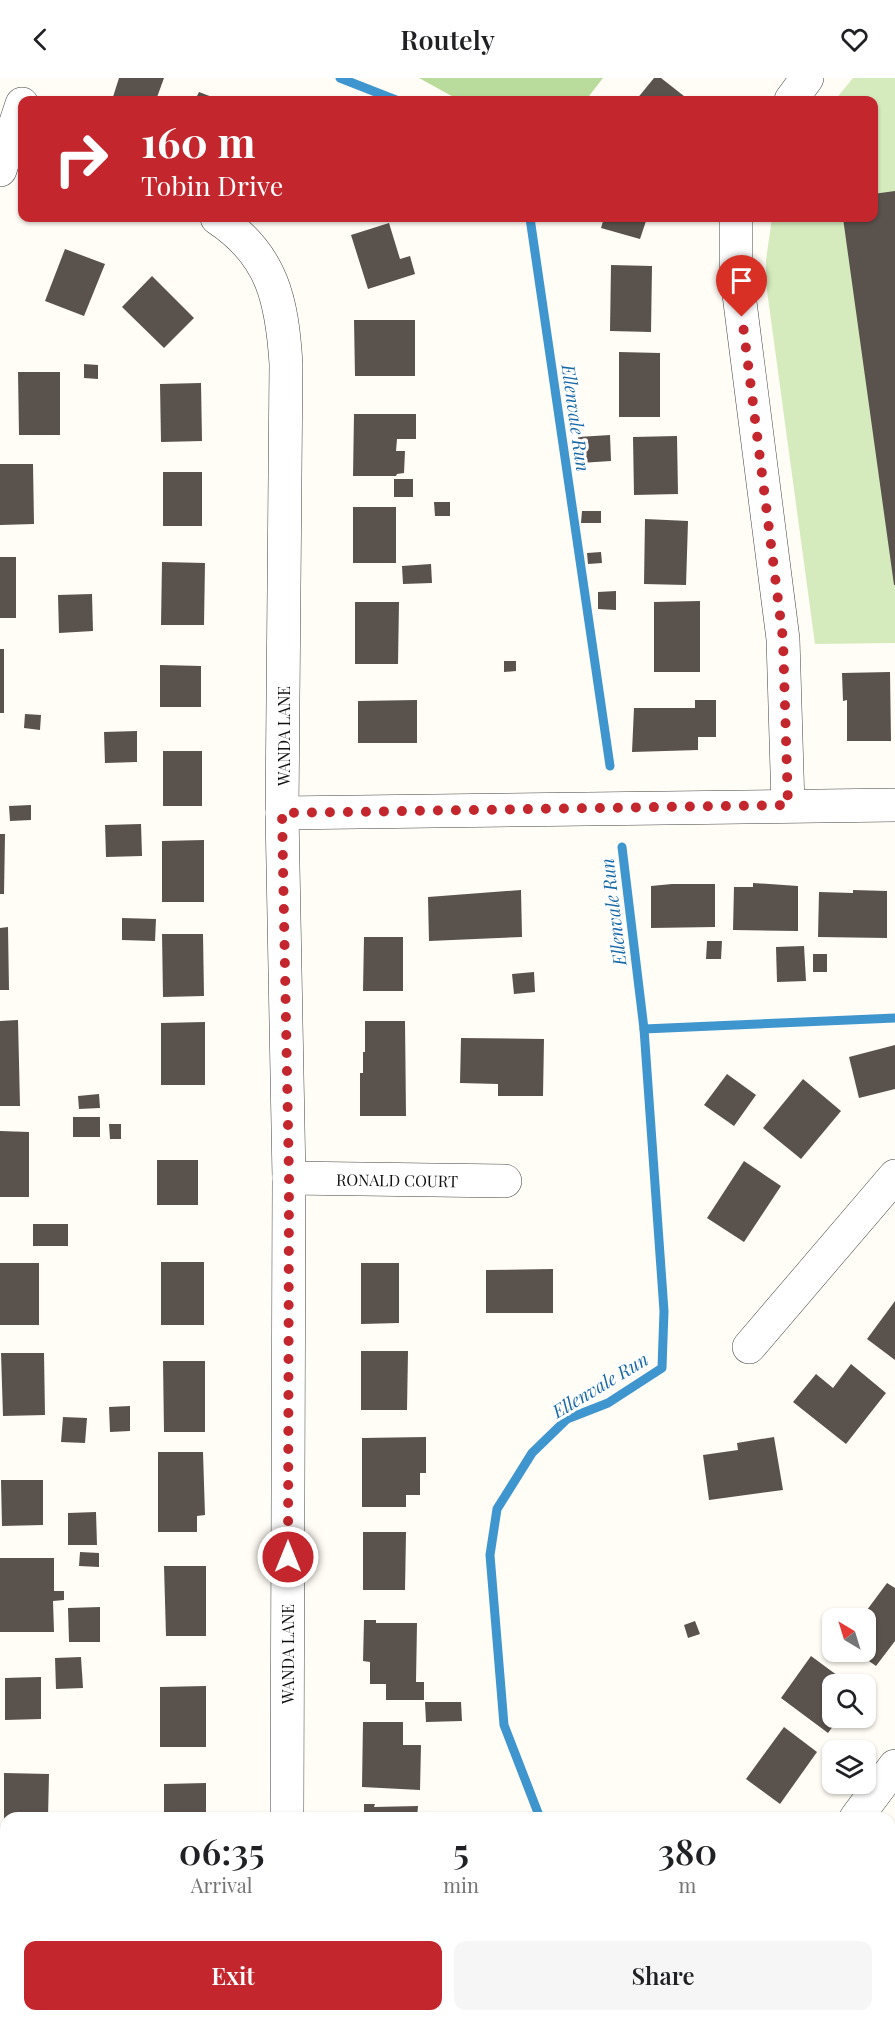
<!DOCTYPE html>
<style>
body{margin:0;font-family:"Playfair Display",serif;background:#f6f6f6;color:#202124;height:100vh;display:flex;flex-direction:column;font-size:22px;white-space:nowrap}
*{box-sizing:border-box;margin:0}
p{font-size:20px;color:#757577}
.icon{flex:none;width:33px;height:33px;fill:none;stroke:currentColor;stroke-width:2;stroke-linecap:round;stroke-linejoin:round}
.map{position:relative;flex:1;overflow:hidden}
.sheet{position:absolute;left:0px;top:1734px;width:896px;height:210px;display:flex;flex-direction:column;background:#fff;border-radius:18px 18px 0 0;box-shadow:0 2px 4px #0004}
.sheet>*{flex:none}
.top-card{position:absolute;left:18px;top:18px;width:860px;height:126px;border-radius:12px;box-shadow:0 2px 4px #0004;background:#c4262e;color:#fff;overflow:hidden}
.needle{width:39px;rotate:322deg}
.tools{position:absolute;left:822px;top:1530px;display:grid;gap:12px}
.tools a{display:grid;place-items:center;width:54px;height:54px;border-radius:12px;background:#fff;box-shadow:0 2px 4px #0004;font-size:30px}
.pin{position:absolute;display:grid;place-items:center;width:51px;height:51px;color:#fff;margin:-62px -26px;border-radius:50% 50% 50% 0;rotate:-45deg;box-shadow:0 0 6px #0007}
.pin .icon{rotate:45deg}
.me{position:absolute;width:66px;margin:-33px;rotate:0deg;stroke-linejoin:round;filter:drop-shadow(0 0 4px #0008)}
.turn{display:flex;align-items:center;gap:21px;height:126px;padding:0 24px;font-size:27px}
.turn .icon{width:78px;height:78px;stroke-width:2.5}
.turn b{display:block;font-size:42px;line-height:51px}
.eta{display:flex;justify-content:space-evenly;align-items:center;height:102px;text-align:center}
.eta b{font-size:36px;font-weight:600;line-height:42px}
.button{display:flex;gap:12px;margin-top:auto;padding:12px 24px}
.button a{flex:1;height:69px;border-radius:12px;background:#c4262e;color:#fff;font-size:24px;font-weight:600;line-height:69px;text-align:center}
.button a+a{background:#f6f6f6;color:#202124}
header{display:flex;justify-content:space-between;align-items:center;height:78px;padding:0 24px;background:#fff;font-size:27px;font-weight:600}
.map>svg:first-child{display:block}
</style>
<header><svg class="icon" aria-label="back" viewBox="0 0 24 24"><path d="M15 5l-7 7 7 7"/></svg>Routely<svg class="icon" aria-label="heart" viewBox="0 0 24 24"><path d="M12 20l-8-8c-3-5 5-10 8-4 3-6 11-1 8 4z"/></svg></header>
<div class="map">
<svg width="895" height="1944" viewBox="0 0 895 1944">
<rect width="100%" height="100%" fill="#fffdf5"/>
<!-- green -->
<polygon fill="#d5ebbd" points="853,0 895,0 895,565 815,566 766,205 766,182 772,140 873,140 873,22 835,22"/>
<!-- forest -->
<polygon fill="#b9dc9c" points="419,0 603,0 586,22 459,22"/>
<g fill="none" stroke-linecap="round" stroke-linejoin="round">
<!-- stream -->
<g stroke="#3f96cf" stroke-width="9">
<polyline points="340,0 396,22"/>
<polyline points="530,140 610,688"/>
<polyline points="644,951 895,940"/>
<polyline points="540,1740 504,1647 490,1477 497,1431 532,1375 567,1341 608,1325 662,1290 664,1233 644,951 622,769"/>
<polyline points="466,1944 470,1938"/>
</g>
</g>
<!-- building -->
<g fill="#5a524d">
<polygon points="119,0 164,0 156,22 112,22"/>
<polygon points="654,0 661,0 689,22 636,22"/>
<polygon points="199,14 220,22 195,22"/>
<polygon points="895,113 895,507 894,507 843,140 873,140 873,116"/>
<polygon points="604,140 647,140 640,161 601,150"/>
<polygon points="389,145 400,181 410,178 415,196 368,211 351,157"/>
<polygon points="65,171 105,186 84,238 45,223"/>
<polygon points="611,187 652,188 651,254 610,253"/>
<polygon points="152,198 194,240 164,270 122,229"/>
<polygon points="354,242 415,242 415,298 355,298"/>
<polygon points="619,274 660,275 660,339 619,339"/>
<polygon points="84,286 98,287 98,301 84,300"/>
<polygon points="18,294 60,294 60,357 19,357"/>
<polygon points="201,305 202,363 161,364 160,306"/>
<polygon points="354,336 416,336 416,361 397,361 396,373 405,373 404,395 397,396 396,398 353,398"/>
<polygon points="610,357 611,383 580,385 578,359"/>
<polygon points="677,358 678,416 634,417 633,359"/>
<polygon points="0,386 33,386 34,446 0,447"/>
<rect x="163" y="394" width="39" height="54"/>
<rect x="394" y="401" width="19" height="18"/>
<polygon points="434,424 450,424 450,438 435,438"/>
<rect x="353" y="429" width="43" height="56"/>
<polygon points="582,433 601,433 601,445 581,445"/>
<polygon points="645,441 688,443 686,507 644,506"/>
<polygon points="601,474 602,485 588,486 587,475"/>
<rect x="0" y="479" width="16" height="61"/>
<polygon points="162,484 205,485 204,547 161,547"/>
<polygon points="431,486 432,505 403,506 402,488"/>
<polygon points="616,513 616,532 598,531 598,514"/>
<polygon points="92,516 93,553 59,555 58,517"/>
<polygon points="700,523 700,594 654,594 654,524"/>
<polygon points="355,524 399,524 398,586 355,586"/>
<rect x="0" y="571" width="4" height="64"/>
<polygon points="504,583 516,583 516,593 504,594"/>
<polygon points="160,587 201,588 201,629 160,629"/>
<polygon points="890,594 891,663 847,663 847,622 843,623 842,595"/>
<polygon points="417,622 417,665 358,665 358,623"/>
<polygon points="695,622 716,622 716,659 698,659 698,672 632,674 634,630 695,630"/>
<polygon points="25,636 41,637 40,652 24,650"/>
<polygon points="137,653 137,684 105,685 104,654"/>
<rect x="163" y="673" width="39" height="55"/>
<polygon points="31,727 31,742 10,743 9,728"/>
<polygon points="141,746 142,778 106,779 105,747"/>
<polygon points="0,756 5,756 4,816 0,816"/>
<polygon points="204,762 204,824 162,824 162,763"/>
<polygon points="753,805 798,808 798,853 733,852 734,809 753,809"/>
<polygon points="672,806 715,806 715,849 651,850 651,808"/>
<polygon points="521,812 522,859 429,863 428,819"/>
<polygon points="853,812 887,813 887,860 818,859 819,814 853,815"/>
<polygon points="122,840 156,841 155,863 122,862"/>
<polygon points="8,849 9,912 0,912 0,850"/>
<polygon points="162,856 203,856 204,918 163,919"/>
<polygon points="364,859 403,859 403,913 363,913"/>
<polygon points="707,863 722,863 721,881 706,881"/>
<polygon points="804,868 806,903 777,904 776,869"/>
<rect x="813" y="876" width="14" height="18"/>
<polygon points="534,894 535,914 514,916 512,896"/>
<polygon points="18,942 20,1028 0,1028 0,943"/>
<polygon points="365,943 405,943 406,1038 360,1038 360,995 363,995 363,974 365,974"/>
<polygon points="205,944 205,1007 161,1007 161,945"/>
<polygon points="461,960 544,961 543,1018 498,1018 498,1006 460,1005"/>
<polygon points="895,967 895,1011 859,1020 849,979"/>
<polygon points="727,996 756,1017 734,1048 704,1027"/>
<polygon points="803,1001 841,1033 801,1081 763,1050"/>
<polygon points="99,1016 100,1030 79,1031 78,1018"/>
<rect x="73" y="1039" width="27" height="20"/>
<polygon points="109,1046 121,1046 121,1061 110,1061"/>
<polygon points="0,1053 29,1054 29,1119 0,1119"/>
<rect x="157" y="1082" width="41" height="45"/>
<polygon points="744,1083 781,1108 744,1164 707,1140"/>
<rect x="33" y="1146" width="35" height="22"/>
<rect x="161" y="1184" width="43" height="63"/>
<rect x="0" y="1185" width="39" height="62"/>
<polygon points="361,1185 399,1185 399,1245 361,1246"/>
<polygon points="553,1191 553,1235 486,1235 486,1192"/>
<polygon points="895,1223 895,1282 867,1261"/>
<polygon points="361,1273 408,1273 407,1332 361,1332"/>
<polygon points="1,1275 44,1275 45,1337 3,1338"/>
<polygon points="163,1283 205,1283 205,1354 164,1354"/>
<polygon points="851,1286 886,1315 846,1366 793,1324 816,1296 833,1310"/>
<polygon points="130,1328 130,1353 110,1354 109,1329"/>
<polygon points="63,1339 87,1340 85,1365 61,1364"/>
<polygon points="426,1359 426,1395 420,1395 420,1417 406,1417 406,1429 362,1429 362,1360"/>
<polygon points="774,1359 783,1412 709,1422 703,1377 738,1372 737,1365"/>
<polygon points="158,1374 203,1374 205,1437 197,1438 197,1454 158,1454"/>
<polygon points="1,1402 43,1402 43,1447 2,1448"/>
<polygon points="96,1434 97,1467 68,1467 68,1435"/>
<polygon points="363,1454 406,1454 405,1512 363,1512"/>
<polygon points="80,1474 99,1475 99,1489 79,1488"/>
<polygon points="0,1480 54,1480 54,1513 64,1513 64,1522 53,1523 54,1554 0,1554"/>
<polygon points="164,1488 206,1488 206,1558 166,1558"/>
<polygon points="887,1505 895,1510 895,1563 876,1588 856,1574 866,1574 866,1540 861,1540"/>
<polygon points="100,1529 100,1564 69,1564 68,1530"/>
<polygon points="364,1542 376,1542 376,1545 417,1545 416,1604 424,1604 424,1622 386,1622 386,1606 370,1606 370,1584 363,1583"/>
<polygon points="695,1543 700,1556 688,1560 684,1547"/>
<polygon points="830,1564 832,1574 843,1574 835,1583 823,1574"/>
<polygon points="811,1578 849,1606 832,1606 832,1640 839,1640 828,1655 781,1620"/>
<polygon points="81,1579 83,1610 56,1611 55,1580"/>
<polygon points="41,1599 41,1641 5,1642 5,1600"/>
<polygon points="206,1608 206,1669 160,1669 160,1609"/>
<polygon points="425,1624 461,1624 462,1643 426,1644"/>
<polygon points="363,1644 403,1644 403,1667 421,1667 420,1712 362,1709"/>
<polygon points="784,1649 817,1674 780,1726 746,1701"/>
<polygon points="4,1695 49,1696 48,1740 6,1740 6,1767 4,1767"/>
<polygon points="206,1705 206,1740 164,1740 164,1706"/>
<polygon points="364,1726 375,1726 374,1729 418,1728 417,1740 364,1740"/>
<polygon points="890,1842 895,1845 895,1908 890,1916"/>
<polygon points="15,1938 56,1938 56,1944 9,1944 9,1939"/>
<rect x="156" y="1938" width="52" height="6"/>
<rect x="363" y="1938" width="42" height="6"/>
<polygon points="516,1938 588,1938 583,1944 511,1944"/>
<polygon points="818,1938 873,1938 868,1944 814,1944"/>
</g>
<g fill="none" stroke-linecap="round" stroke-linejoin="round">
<!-- minor casing -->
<g stroke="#444" stroke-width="34">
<g id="minor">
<polyline points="791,22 807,0"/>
<path d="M217 140C273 177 282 223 286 286L282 735 289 1100 287 1740"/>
<polyline points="736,140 736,193 783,561 788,727"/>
<polyline points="282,735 895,727"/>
<path id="s1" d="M289 1100 505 1103"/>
<polyline points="749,1269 895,1098"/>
<polyline points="856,1740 895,1688"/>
<polyline points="286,1944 286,1938"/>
<polyline points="704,1944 709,1938"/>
</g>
</g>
<!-- tertiary casing -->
<g stroke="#444" stroke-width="34">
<polyline id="tertiary" points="0,92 22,26"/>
</g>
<!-- minor -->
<use href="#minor" stroke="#fff" stroke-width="33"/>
<!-- tertiary -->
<use href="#tertiary" stroke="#fff" stroke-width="33"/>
</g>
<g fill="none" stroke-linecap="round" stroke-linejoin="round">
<!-- route -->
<polyline stroke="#c4262e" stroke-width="10" stroke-dasharray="0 18" points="288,1479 289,1100 282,735 788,727 783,561 742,239"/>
</g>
<g text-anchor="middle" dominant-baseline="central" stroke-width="6" stroke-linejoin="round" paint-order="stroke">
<!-- street labels -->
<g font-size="16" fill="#111" stroke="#fff">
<text transform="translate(283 658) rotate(-90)">WANDA LANE</text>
<text stroke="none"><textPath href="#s1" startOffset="108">RONALD COURT</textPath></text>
<text transform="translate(287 1576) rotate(-90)">WANDA LANE</text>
</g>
<!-- water labels -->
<g font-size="18" font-style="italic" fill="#1768a6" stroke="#fff">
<text transform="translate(576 340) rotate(82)">Ellenvale Run</text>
<text transform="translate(613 834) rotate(-97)">Ellenvale Run</text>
<text transform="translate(600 1307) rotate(-31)">Ellenvale Run</text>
</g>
</g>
</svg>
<div class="tools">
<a><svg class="needle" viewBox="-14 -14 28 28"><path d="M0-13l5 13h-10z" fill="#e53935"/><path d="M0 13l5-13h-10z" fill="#757577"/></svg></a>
<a><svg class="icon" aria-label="search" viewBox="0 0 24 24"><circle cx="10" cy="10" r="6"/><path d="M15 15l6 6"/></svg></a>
<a><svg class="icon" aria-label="layers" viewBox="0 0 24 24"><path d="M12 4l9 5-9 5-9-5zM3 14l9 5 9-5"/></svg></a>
</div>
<div class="pin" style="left:742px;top:239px;background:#d93025"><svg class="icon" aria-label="arrive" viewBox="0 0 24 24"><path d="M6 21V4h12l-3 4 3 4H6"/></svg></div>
<svg class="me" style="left:288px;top:1479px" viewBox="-20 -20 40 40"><circle r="17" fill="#c4262e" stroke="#fff" stroke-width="3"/><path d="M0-11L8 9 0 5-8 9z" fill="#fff"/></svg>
<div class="top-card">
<div class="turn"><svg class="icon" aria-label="right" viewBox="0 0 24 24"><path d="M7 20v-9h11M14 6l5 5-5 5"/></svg><div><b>160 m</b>Tobin Drive</div></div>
</div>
<section class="sheet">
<div class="eta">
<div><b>06:35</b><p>Arrival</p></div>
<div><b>5</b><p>min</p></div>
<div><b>380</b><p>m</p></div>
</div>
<div class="button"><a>Exit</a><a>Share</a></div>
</section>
</div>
